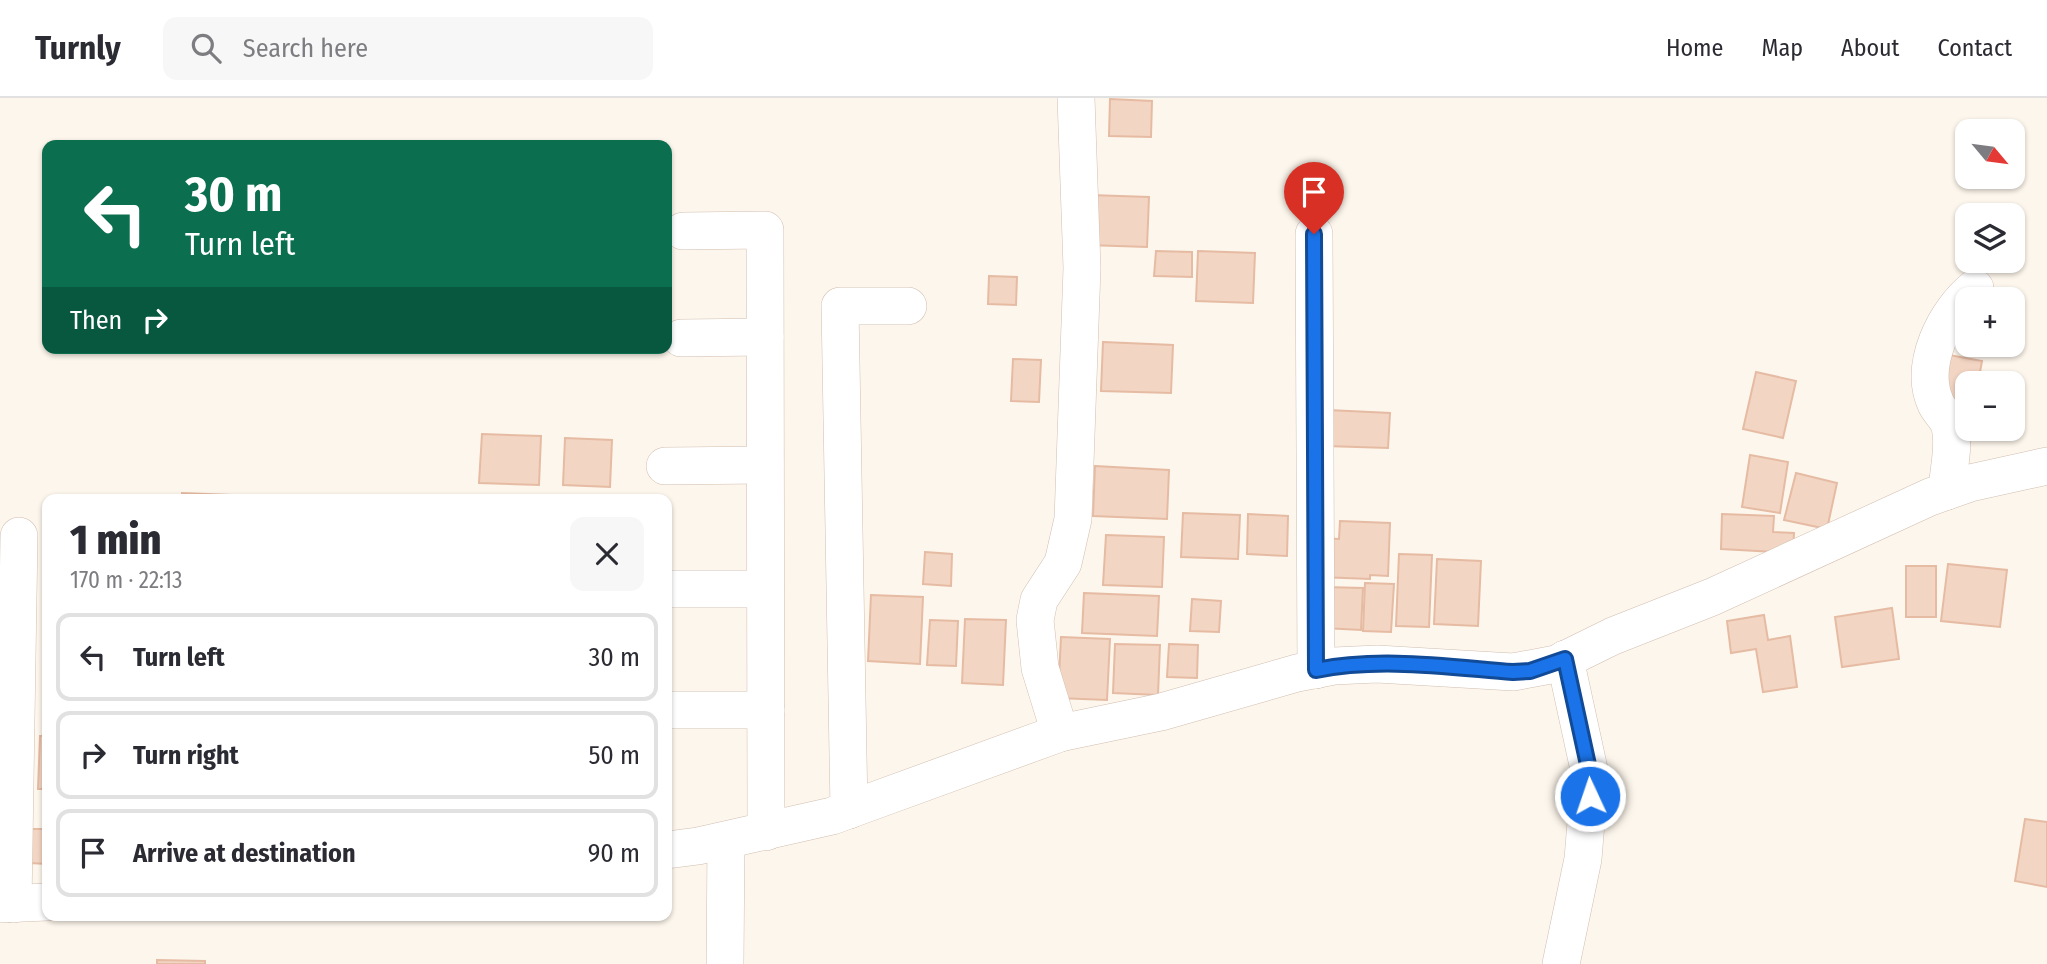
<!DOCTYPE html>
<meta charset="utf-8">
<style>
body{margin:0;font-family:"Fira Sans Condensed",sans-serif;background:#f7f7f7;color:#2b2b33;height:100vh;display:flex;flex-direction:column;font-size:26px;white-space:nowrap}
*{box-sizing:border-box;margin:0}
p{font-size:23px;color:#7c7c81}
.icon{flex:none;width:38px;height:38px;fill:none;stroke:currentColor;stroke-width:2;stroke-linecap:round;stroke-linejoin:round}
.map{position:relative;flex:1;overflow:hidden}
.details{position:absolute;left:42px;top:396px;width:630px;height:427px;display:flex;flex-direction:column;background:#fff;border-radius:14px;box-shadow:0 2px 5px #0004}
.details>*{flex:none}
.hud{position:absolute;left:42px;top:42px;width:630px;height:214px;border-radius:14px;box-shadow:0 2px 5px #0004;background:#0b6e4f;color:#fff;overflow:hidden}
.needle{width:46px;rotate:119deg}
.tools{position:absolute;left:1955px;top:21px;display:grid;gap:14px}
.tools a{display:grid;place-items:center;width:70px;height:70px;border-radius:14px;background:#fff;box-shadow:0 2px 5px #0004;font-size:35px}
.pin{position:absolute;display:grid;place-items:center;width:60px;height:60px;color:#fff;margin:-72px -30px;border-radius:50% 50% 50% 0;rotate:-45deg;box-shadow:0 0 7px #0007}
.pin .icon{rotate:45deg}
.me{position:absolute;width:77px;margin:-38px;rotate:357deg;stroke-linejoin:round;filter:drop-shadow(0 0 5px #0008)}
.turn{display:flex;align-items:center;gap:24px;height:147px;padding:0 28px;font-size:32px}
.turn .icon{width:91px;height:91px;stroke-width:2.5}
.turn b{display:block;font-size:49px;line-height:60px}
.then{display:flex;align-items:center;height:66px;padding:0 28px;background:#0003;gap:14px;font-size:26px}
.round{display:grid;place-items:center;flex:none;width:74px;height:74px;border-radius:14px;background:#f7f7f7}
.summary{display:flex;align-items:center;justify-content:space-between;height:119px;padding:0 28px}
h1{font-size:42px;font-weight:800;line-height:52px}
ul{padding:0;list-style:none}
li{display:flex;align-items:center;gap:21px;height:88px;margin:0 14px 10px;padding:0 14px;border:4px solid #e1e1e2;border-radius:14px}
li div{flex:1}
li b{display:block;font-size:26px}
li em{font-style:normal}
header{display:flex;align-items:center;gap:42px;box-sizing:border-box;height:98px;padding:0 35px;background:#fff;border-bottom:2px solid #e1e1e2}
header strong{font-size:33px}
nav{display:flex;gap:38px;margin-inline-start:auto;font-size:24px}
.search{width:490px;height:63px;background:#f7f7f7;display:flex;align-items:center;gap:18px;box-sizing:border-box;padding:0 24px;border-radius:14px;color:#7c7c81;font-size:26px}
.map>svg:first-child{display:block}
</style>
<header>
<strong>Turnly</strong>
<div class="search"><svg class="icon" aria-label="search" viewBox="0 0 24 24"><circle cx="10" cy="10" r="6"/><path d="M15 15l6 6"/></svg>Search here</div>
<nav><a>Home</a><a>Map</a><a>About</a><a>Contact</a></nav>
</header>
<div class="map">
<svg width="2047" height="866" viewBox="0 0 2047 866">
<rect width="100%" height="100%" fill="#fdf6ec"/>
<!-- building -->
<g fill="#f3d5c3" stroke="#e6bba3" stroke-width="2">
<polygon points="1110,1 1152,3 1151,39 1109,38"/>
<polygon points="1090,97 1149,99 1147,149 1087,147"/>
<polygon points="1156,153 1192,154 1192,179 1154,178"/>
<polygon points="1198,153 1255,155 1253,205 1196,203"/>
<polygon points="989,178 1017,179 1016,207 988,206"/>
<polygon points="1103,244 1173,247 1171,295 1101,293"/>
<polygon points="1949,257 1982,263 1978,285 1967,285 1967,305 1940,300"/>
<polygon points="1013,261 1041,262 1039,304 1011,303"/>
<polygon points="1756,274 1796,283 1783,340 1743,331"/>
<polygon points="1328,312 1390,315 1388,350 1326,348"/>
<polygon points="482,336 541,338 539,387 479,385"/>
<polygon points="565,340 612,342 610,389 563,387"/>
<polygon points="1750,357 1788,364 1780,415 1742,409"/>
<polygon points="1095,368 1169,372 1167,421 1093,418"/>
<polygon points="1796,375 1837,385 1827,431 1784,422"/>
<polygon points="182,395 256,398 255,401 182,401"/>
<polygon points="1183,415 1240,417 1238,461 1181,459"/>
<polygon points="1248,416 1288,418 1287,458 1247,456"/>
<polygon points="1722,416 1774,418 1773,434 1794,435 1793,455 1721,451"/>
<polygon points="1340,423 1390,425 1388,478 1370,477 1370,481 1319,479 1321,440 1339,441"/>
<polygon points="1106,437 1164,439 1162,489 1103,487"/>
<polygon points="925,454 952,456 951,488 923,486"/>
<polygon points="1399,456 1432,457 1429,529 1396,528"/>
<polygon points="1437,461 1481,463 1478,528 1434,526"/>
<polygon points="1948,466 2007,472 2000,529 1941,523"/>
<rect x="1906" y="468" width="30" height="51"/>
<polygon points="1365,485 1394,486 1391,534 1363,533"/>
<polygon points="1325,489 1363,490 1361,532 1323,530"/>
<polygon points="1084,495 1159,498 1157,538 1082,535"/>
<polygon points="871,497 923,499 920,566 868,563"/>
<polygon points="1192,501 1221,503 1219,534 1190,533"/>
<polygon points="1892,510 1899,561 1842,569 1835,519"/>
<polygon points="1764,517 1768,542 1790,538 1797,589 1763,594 1756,551 1731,555 1727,523"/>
<polygon points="965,521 1006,522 1003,587 962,585"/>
<polygon points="930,522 958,523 956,568 927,567"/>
<polygon points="1061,539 1110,541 1107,602 1058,600"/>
<polygon points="1115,546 1160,547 1158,597 1113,595"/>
<polygon points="1169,546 1198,547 1197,580 1167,579"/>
<polygon points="40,638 47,638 47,691 38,691"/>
<polygon points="2025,721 2047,724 2047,789 2015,783"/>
<polygon points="32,731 47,731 47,766 30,765"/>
<polygon points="157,862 205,863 205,866 157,866"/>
</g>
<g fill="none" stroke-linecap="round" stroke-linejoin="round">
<!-- minor casing -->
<g stroke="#d1beb0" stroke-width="38">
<g id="minor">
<polyline points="683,133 765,132 766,734"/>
<polyline points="1314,136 1316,572"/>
<polyline points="681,240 765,239"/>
<polyline points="665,368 765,367"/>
<path d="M1947 393C1948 373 1955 348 1950 329 1948 320 1940 314 1936 306 1918 267 1945 214 1975 190"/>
<polyline points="667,491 765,491"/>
<polyline points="667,612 766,612"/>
<polyline points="1060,635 1040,570 1035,522 1039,502 1063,465 1073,421 1082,170 1076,0"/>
<polyline points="849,712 840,208 908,208"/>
<polyline points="667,752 698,748 832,718 1060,635 1161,614 1297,575 1334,568 1377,566 1513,574 1556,566 1613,538 1712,499 1930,399 1970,385 2047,368"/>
<polyline points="0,806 47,804"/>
<polyline points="13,806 19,438"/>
<polyline points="725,866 726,743"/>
<polyline points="1561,866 1583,761 1590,676 1565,561"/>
</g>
</g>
<!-- minor -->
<use href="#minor" stroke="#fff" stroke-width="37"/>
</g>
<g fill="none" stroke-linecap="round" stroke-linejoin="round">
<!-- route casing -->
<g stroke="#114b97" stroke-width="18">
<path id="route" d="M1314 136 1316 572C1380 559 1448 569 1513 574L1530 573 1565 561 1590 676V698"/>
</g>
<!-- route -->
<use href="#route" stroke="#1a73e8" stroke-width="12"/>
</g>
</svg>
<div class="tools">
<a><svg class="needle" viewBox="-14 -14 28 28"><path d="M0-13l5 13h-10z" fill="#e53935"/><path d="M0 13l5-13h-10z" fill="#7c7c81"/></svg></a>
<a><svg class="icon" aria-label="layers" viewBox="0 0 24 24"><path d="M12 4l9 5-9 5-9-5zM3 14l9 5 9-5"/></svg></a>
<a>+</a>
<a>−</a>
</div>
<div class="pin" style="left:1314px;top:136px;background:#d93025"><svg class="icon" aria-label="arrive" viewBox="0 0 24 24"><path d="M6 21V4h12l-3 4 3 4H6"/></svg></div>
<svg class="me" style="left:1590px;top:698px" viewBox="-20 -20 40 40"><circle r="17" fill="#1a73e8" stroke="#fff" stroke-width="3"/><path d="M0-11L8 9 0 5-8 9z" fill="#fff"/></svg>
<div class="hud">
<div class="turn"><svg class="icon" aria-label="left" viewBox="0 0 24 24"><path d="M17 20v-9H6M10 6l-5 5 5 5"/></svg><div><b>30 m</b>Turn left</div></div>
<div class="then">Then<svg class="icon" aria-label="right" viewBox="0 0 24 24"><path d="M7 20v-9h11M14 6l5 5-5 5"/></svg></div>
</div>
<section class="details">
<div class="summary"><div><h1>1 min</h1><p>170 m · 22:13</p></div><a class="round"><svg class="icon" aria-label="close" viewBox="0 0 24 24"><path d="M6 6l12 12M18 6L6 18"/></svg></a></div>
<ul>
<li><svg class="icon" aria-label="left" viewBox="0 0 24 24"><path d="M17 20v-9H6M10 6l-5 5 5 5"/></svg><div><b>Turn left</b></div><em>30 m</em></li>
<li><svg class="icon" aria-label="right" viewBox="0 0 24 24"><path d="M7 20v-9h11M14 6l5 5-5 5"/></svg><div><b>Turn right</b></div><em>50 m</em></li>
<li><svg class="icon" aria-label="arrive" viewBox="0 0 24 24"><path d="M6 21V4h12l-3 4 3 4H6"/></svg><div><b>Arrive at destination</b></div><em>90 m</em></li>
</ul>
</section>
</div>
